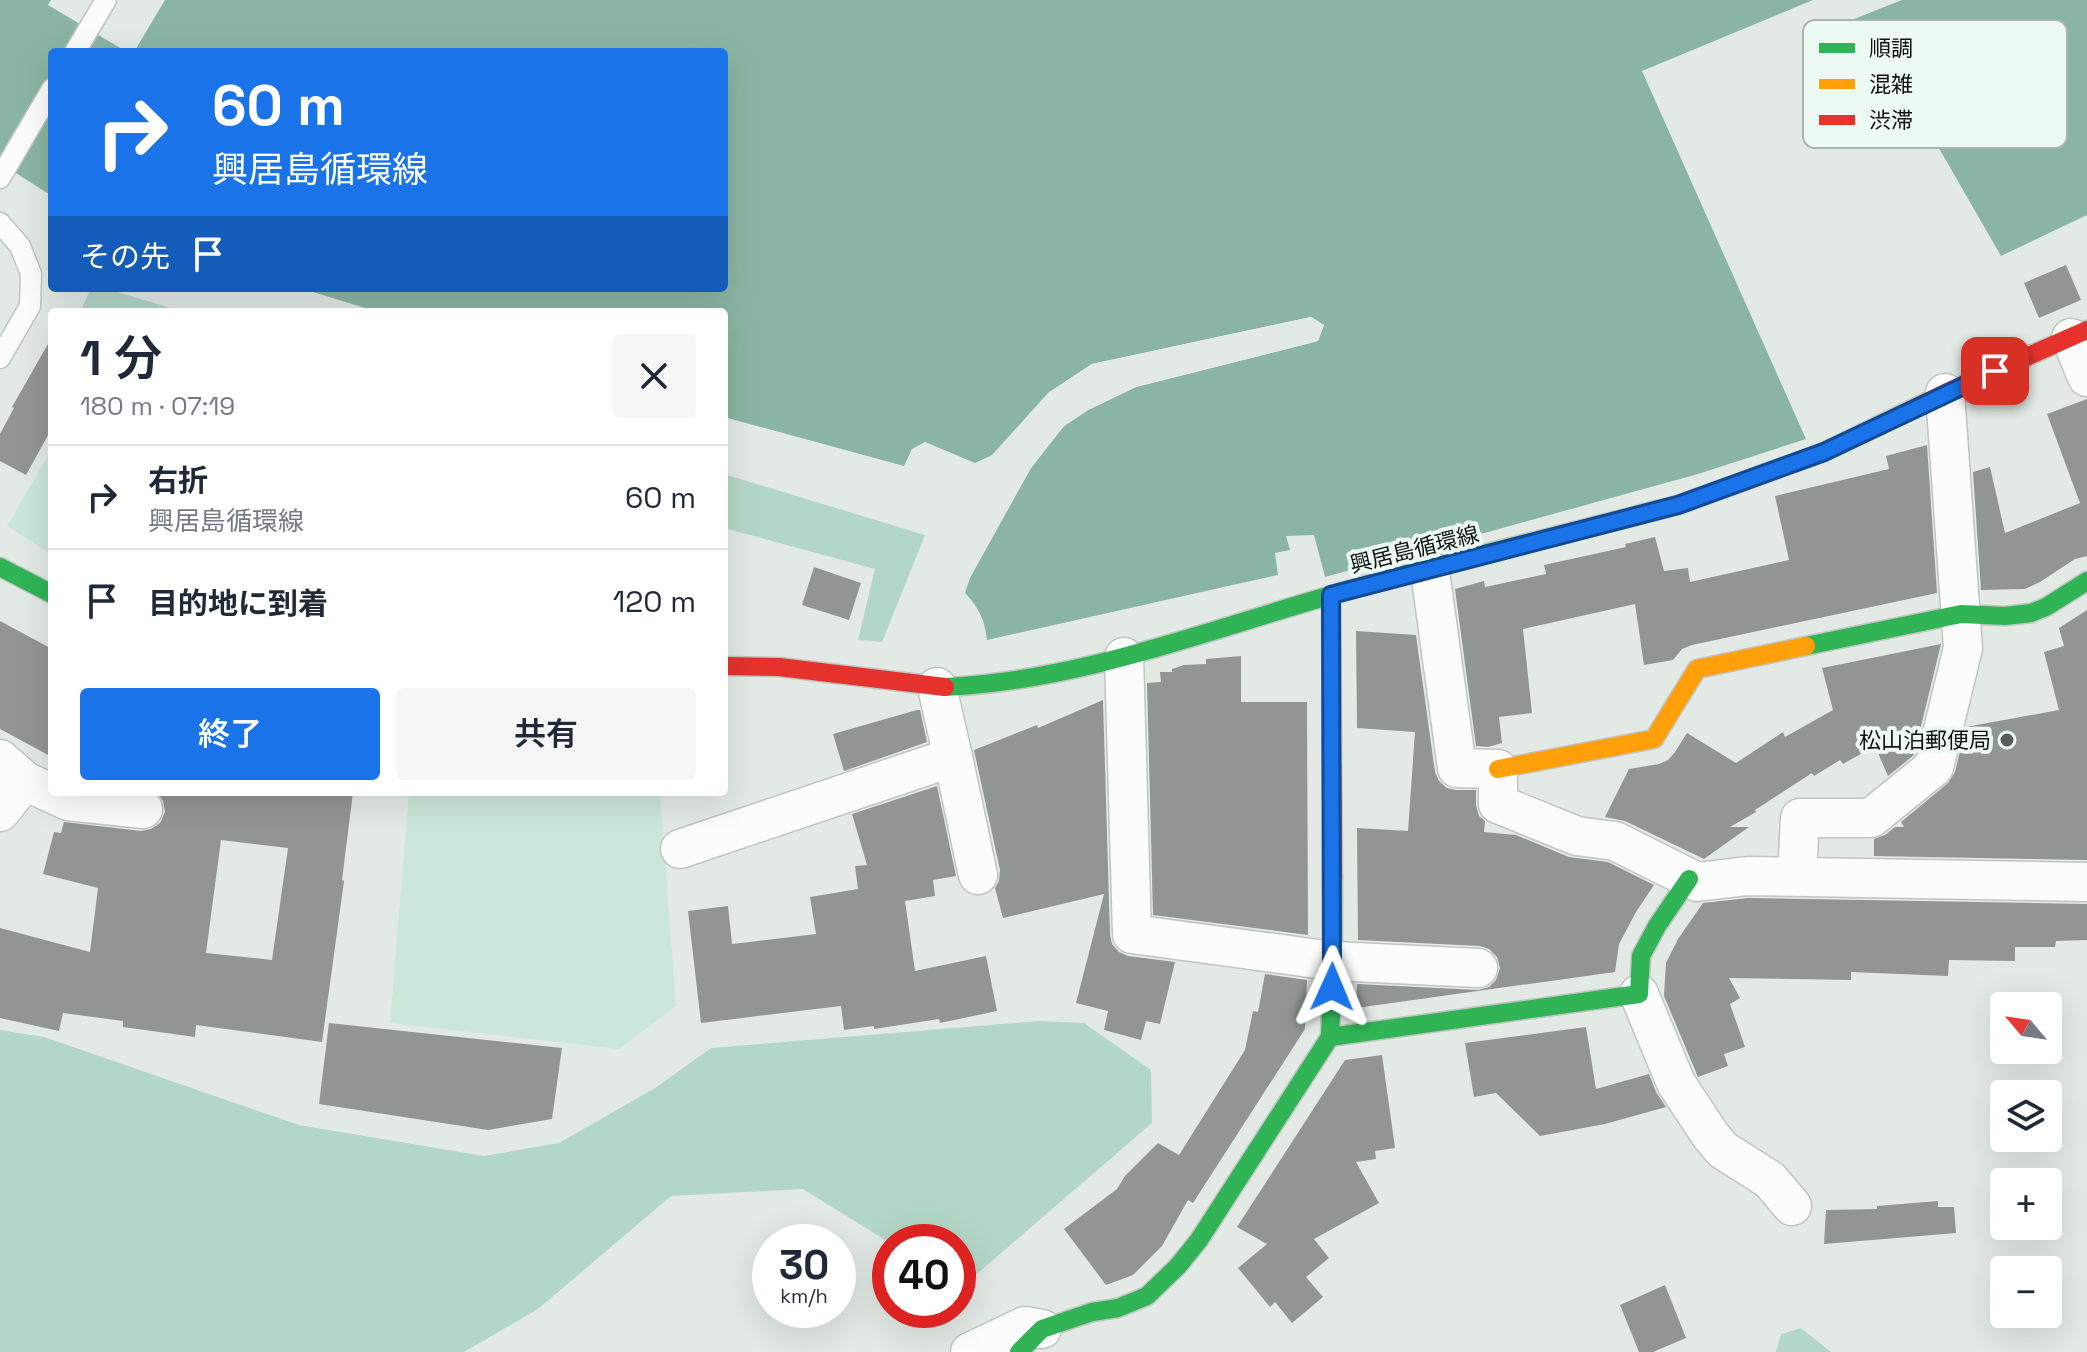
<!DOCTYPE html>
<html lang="ja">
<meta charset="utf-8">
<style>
body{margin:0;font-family:"Space Grotesk","Noto Sans JP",sans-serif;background:#f6f6f7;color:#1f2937;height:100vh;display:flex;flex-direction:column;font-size:30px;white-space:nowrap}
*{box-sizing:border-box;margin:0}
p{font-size:26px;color:#747a83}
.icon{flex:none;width:44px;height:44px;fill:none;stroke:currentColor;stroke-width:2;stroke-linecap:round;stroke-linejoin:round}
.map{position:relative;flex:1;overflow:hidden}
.drawer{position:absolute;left:48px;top:308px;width:680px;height:488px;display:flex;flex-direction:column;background:#fff;border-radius:8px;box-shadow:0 8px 32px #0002}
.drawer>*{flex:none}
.hud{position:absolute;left:48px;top:48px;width:680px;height:244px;border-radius:8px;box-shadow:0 8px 32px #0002;background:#1a73e8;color:#fff;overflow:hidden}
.needle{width:52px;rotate:299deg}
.buttons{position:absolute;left:1990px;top:992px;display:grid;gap:16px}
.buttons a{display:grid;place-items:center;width:72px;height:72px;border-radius:8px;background:#fff;box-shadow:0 8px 32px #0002;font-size:40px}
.speed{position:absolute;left:752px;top:1224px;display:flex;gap:16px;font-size:40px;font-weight:700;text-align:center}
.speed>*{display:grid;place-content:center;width:104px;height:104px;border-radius:50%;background:#fff;box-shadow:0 8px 32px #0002;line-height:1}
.speed small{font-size:20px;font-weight:400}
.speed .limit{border:12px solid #d22;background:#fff;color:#111}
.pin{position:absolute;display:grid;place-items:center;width:68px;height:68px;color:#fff;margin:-34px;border-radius:16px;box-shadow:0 4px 12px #0006}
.me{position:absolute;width:88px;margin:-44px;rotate:1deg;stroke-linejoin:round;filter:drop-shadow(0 0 6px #0008)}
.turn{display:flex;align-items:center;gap:28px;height:168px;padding:0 32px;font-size:36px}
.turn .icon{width:104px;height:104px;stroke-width:2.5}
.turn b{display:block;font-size:56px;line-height:68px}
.then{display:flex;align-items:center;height:76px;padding:0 32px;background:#0003;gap:16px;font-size:30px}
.round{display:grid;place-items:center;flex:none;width:84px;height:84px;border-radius:8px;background:#f6f6f7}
.headline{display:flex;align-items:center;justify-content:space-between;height:136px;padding:0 32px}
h1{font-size:48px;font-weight:600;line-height:60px}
.cta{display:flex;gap:16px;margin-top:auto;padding:16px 32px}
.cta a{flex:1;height:92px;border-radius:8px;background:#1a73e8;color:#fff;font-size:32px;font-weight:600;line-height:92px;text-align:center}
.cta a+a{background:#f6f6f7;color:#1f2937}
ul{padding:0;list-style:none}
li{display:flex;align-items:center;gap:24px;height:104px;padding:0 32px;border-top:2px solid #e0e1e3}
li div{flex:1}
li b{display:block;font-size:30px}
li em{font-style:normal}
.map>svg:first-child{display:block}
</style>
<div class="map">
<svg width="2087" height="1352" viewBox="0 0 2087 1352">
<rect width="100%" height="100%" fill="#e3eae6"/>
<!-- green -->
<g fill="#cae7d9">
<polygon points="52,449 52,555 7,526"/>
<polygon points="409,792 660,792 676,1006 619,1049 390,1023"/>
</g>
<!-- forest -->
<g fill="#b3d7c7">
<polygon points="91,288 104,288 184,312 80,312"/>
<polygon points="724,474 925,535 882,642 858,640 875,569 724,528"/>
<polygon points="1039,1021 1084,1023 1151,1070 1152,1123 978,1273 958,1283 958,1242 890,1243 803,1189 671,1196 538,1309 464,1352 0,1352 0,1030 44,1037 299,1125 484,1156 559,1143 655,1088 711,1048"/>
<polygon points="1801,1328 1831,1352 1776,1352 1781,1334"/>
</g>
<!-- water -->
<g fill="#8bb5a3">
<path d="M0 0H1813L1642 71 1806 439 1698 474 1325 577 1314 535 1286 536 1290 550 1275 553 1278 575 987 640C985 620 979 608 965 593L970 578 1031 468 1064 426 1088 410 1136 387 1318 341 1324 325 1311 317 1092 364 1048 393 992 455 975 463 925 442 912 449 904 466 724 417V312H378L300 288H724V52H52V196L0 163Z"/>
<polygon points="1902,0 2087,0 2087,215 2001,256 1921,117 1854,146 1806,38"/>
</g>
<!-- pier -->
<g fill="#e3eae6">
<polygon points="51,0 165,0 134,52 127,52 48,5"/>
<polygon points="1311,317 1324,325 1318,341 1136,387 1088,410 1064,426 1031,468 1014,497 1011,496 1027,466 1061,423 1087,407 1135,383 1315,337 1319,327 1310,321 1094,368 1051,396 1033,416 1048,393 1092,364"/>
</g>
<!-- building -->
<g fill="#919693" fill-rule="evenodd">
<polygon points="2066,265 2081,300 2039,318 2024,283"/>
<polygon points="52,337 52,428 26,475 0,461 0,434 14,408 12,407"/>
<polygon points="2087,399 2087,556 2075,559 2040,582 2025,589 1981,590 1973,472 1990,467 2005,533 2080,503 2047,414"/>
<polygon points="1927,445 1937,593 1692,645 1682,649 1673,660 1644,665 1635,604 1523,629 1532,713 1499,717 1502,743 1488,747 1476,746 1455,589 1484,581 1485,587 1546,574 1544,565 1626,547 1625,544 1655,537 1664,571 1688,568 1690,582 1789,560 1775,496 1889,469 1886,456"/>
<polygon points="814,567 861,583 849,620 802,605"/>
<polygon points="2087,610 2087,860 1874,856 1874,839 1885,835 1895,827 1904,827 1901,822 1948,783 1955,772 1966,727 2059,710 2044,652 2064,646 2059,628"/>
<polygon points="0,621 52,649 52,757 0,729"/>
<polygon points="1356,631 1416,635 1435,772 1439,781 1447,788 1456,790 1476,790 1476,805 1479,816 1485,821 1484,832 1516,835 1569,857 1608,862 1654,885 1636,912 1619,944 1615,972 1356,1008 1357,984 1478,990 1489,987 1496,980 1500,968 1497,957 1489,949 1480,946 1358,940 1357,828 1408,831 1415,732 1357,728"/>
<polygon points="1941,644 1914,755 1888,776 1875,746 1843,764 1840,760 1814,776 1812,773 1755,810 1756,812 1730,827 1749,827 1704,859 1625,821 1605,817 1629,769 1659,764 1668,760 1675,752 1687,733 1736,763 1783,732 1785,737 1833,710 1822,668"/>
<polygon points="1241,656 1241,702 1307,702 1308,935 1153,915 1147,683 1161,682 1160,672 1172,672 1172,669 1184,665 1206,664 1206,659"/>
<polygon points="1103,700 1110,935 1112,944 1119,952 1128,956 1175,962 1160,1024 1146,1021 1141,1040 1104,1030 1108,1011 1076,1003 1104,894 1003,918 995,888 999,881 1000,870 974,750 1037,725 1038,728"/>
<polygon points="917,710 920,710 927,742 844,771 833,734"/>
<polygon points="937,786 956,876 933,880 935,896 905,901 915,971 986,956 997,1011 940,1023 939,1019 874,1029 874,1026 844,1030 841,1006 701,1023 688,911 728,906 732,944 816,934 810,897 858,889 855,866 867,865 852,814"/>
<path d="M157 792H353L342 880 344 881 322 1042 196 1025 195 1037 123 1027V1021L63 1013 59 1031 0 1018V928L90 952 98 888 43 874 54 832 61 833 64 822 141 831 151 829 160 823 165 812 163 801ZM221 840 288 848 272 960 206 953Z"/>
<polygon points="1748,898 2087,904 2087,940 2056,941 2055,947 2015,947 2015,961 1949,960 1948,976 1851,972 1851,980 1729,978 1740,998 1730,1004 1745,1047 1724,1054 1728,1066 1698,1077 1664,996 1666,963 1678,939 1703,903"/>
<polygon points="1265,974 1307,980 1305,1029 1193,1203 1188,1200 1162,1246 1133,1275 1106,1285 1064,1229 1117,1189 1125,1176 1158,1143 1179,1155 1245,1050 1253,1011 1258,1012"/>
<polygon points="329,1023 562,1048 552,1119 488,1130 319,1104"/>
<polygon points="1586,1027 1596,1089 1649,1074 1656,1092 1666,1107 1605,1124 1540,1136 1496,1093 1474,1097 1465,1043"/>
<polygon points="1382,1055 1395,1148 1375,1151 1376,1159 1356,1162 1379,1203 1314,1239 1329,1258 1306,1277 1323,1297 1292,1323 1275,1302 1270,1307 1238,1268 1267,1244 1237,1227 1345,1060"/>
<polygon points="1938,1201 1938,1207 1954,1207 1956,1233 1824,1244 1826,1210 1877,1209 1877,1206"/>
<polygon points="1665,1285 1686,1338 1653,1352 1639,1352 1620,1305"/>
</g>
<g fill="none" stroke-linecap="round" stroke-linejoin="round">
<!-- lane casing -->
<g stroke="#c0c5c2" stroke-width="23">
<g id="lane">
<polyline points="75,52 106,0"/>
<polyline points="0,178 52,89"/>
<polyline points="0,223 20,246 31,274 30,306 0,358"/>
</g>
</g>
<!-- street casing -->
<g stroke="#c0c5c2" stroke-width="41">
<g id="street">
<polyline points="2071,338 2087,377"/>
<polyline points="1430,571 1457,768 1498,769 1498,804 1577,836 1615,841 1697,882 1747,876 2087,882"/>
<polyline points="1124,657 1132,934 1333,961 1478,968"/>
<polyline points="953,757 978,875"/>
<polyline points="0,759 25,781 68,801 143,809"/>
<polyline points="0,812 25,781"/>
<polyline points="680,849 953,757 937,687"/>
<polyline points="1797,876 1800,818 1871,818 1934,767 1963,648 1945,393"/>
<polyline points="1639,994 1676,1083 1711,1136 1723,1150 1770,1180 1792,1206"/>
<polyline points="970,1352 1025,1326 1042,1329"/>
</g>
</g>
<!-- fast casing -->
<g stroke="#c0c5c2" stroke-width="21">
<g id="fast">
<polyline points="0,567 52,594"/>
<polyline points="1806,646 1961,614 2005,616 2031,613 2046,607 2087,581"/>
<path d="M945 687C1077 681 1203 632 1328 596 1437 564 1547 539 1657 510"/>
<polyline points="1333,877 1333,961 1330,1037 1639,994 1641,956 1657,926 1689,879"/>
<polyline points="1019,1352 1042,1329 1092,1312 1118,1308 1147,1296 1178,1266 1199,1240 1330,1037"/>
</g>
</g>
<!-- slow casing -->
<g stroke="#c0c5c2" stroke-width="21">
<polyline id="slow" points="1498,769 1654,739 1697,669 1806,646"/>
</g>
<!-- jam casing -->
<g stroke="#c0c5c2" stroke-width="21">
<g id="jam">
<polyline points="1657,510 1678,505 1824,452 1945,393 2087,330"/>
<polyline points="1331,595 1333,877"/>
<polyline points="724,666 779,667 945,687"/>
</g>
</g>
<!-- lane -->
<use href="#lane" stroke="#fbfcfb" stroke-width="20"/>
<!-- street -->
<use href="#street" stroke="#fbfcfb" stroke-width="38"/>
<!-- fast -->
<use href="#fast" stroke="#30b455" stroke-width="18"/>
<!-- slow -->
<use href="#slow" stroke="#ff9f0a" stroke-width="18"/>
<!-- jam -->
<use href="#jam" stroke="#e5322d" stroke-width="18"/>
</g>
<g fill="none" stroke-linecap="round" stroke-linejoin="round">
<!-- route casing -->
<g stroke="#114b97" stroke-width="20">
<polyline id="route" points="1332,987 1331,595 1678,505 1824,452 1995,371"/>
</g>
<!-- route -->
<use href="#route" stroke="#1a73e8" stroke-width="14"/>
</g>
<!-- markers -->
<circle fill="#595e5b" stroke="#edfaf4" stroke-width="3" cx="2007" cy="740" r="8"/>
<g text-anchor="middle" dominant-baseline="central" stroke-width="8" stroke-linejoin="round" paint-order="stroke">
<!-- street labels -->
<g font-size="22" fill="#0e1310" stroke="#edfaf4">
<text transform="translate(1414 549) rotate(-14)">興居島循環線</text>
</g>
<!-- poi labels -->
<g font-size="22" fill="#0e1310" stroke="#edfaf4" text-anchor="end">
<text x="1991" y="740">松山泊郵便局</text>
</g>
</g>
<!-- legend -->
<rect x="1803" y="20" width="264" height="128" rx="12" fill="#edfaf4" stroke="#aab5b0" stroke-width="2"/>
<rect x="1819" y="43" width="36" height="10" fill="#30b455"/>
<rect x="1819" y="79" width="36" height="10" fill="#ff9f0a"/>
<rect x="1819" y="115" width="36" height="10" fill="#e5322d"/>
<g font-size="22" fill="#0e1310">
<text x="1869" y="56">順調</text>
<text x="1869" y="92">混雑</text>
<text x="1869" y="128">渋滞</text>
</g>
</svg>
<div class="buttons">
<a><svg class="needle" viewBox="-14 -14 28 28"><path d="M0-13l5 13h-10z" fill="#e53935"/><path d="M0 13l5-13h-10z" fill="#747a83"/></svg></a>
<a><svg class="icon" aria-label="layers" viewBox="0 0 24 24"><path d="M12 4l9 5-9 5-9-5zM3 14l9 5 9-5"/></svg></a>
<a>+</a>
<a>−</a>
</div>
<div class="speed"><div>30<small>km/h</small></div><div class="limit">40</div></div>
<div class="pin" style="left:1995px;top:371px;background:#d93025"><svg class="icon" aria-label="arrive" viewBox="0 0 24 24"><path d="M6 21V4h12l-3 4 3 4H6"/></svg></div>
<svg class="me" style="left:1332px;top:987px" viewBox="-20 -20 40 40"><path d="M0-17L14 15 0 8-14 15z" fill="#1a73e8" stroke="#fff" stroke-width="4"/></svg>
<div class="hud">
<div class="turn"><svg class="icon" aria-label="right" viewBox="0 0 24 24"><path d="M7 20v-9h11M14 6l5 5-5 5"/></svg><div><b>60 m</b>興居島循環線</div></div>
<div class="then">その先<svg class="icon" aria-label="arrive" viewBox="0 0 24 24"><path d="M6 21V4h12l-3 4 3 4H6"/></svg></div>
</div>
<section class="drawer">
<div class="headline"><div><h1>1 分</h1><p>180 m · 07:19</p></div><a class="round"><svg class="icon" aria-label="close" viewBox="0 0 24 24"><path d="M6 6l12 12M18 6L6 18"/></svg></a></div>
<ul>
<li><svg class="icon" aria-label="right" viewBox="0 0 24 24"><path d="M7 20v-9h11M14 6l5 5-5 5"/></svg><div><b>右折</b><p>興居島循環線</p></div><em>60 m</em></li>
<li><svg class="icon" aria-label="arrive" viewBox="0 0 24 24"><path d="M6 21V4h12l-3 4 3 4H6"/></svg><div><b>目的地に到着</b></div><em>120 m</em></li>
</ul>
<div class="cta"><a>終了</a><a>共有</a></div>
</section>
</div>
